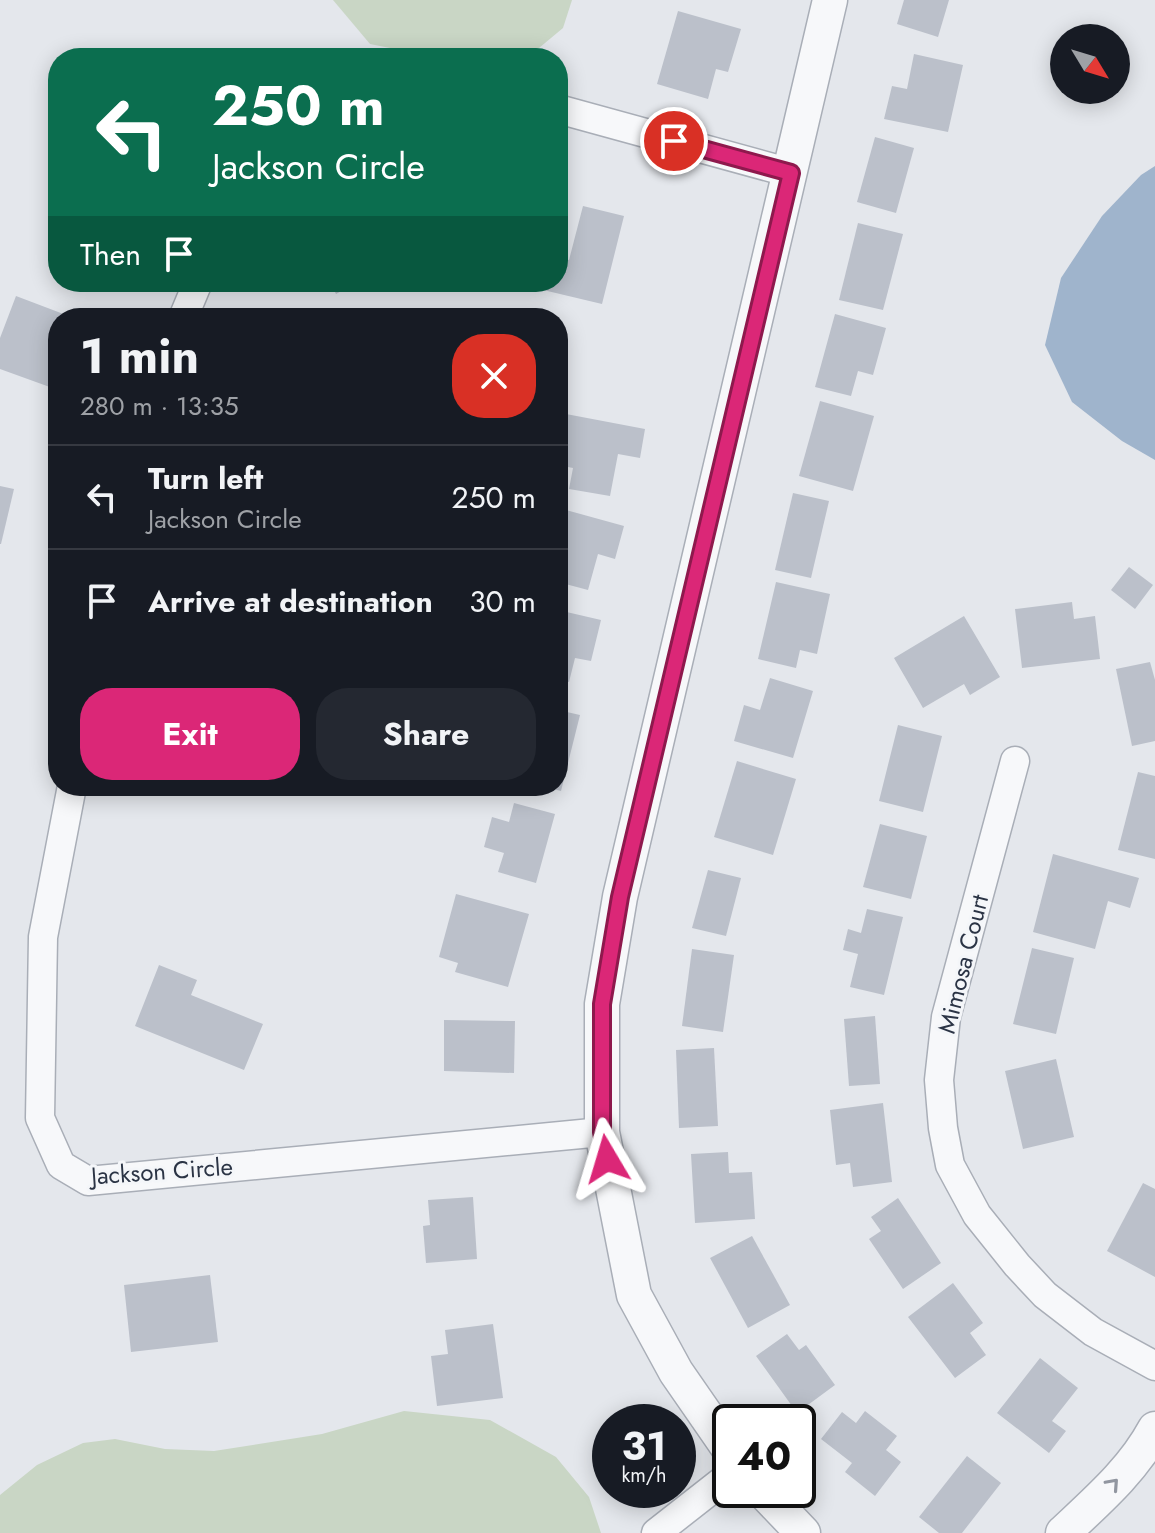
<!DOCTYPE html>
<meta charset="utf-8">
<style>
body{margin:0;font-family:Jost,sans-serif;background:#242831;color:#f1f3f6;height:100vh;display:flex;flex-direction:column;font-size:30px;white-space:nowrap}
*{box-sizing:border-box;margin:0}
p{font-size:26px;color:#9ea1a6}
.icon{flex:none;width:44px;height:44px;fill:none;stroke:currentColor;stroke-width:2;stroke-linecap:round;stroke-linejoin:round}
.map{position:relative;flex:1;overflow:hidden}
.details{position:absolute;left:48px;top:308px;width:520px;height:488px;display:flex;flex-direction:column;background:#171b24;border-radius:32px;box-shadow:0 4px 20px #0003}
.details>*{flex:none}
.banner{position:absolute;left:48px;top:48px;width:520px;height:244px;border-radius:32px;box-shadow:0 4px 20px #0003;background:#0b6e4f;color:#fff;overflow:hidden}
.needle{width:52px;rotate:128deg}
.controls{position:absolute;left:1050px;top:24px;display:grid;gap:16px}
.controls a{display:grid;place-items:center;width:80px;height:80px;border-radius:50%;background:#171b24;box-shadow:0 4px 20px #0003;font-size:40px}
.speed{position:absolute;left:592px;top:1404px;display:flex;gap:16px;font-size:40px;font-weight:700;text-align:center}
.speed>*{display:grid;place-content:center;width:104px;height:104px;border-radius:50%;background:#171b24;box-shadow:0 4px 20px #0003;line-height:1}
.speed small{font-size:20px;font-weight:400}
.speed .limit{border:4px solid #111;border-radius:12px;background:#fff;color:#111}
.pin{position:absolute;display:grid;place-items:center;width:68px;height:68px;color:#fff;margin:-34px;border:4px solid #fff;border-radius:50%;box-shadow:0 2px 8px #0007}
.me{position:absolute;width:88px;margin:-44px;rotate:353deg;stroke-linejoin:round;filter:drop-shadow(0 0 6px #0008)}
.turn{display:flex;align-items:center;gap:28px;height:168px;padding:0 32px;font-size:36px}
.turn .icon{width:104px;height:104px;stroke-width:2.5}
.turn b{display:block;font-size:56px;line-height:68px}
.then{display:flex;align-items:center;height:76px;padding:0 32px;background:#0003;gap:16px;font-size:30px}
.round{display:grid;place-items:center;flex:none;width:84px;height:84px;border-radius:32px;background:#242831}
.head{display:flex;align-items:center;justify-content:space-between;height:136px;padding:0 32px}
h1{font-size:48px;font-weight:700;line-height:60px}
.button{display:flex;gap:16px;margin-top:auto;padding:16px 32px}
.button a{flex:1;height:92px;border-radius:32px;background:#db2777;color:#fff;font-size:32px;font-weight:700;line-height:92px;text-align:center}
.button a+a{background:#242831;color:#f1f3f6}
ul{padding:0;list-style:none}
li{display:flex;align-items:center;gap:24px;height:104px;padding:0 32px;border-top:2px solid #363941}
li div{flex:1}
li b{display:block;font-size:30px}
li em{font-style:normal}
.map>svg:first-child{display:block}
</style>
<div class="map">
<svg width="1155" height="1533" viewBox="0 0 1155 1533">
<rect width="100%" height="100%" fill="#e4e7ec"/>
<!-- green -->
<g fill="#c9d6c5">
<polygon points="333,0 572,0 563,28 527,58 440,58 370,44"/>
<polygon points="404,1411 490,1420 556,1457 589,1497 601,1533 0,1533 0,1495 37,1465 83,1443 115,1439 165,1449 214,1451 322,1434"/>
</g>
<!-- water -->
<polygon fill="#9fb4cc" points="1155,166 1155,460 1122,441 1072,402 1045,345 1061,278 1102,216 1141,175"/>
<!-- building -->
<g fill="#bbc0ca">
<polygon points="904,0 949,0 938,37 897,24"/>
<polygon points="678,11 741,29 728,72 716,69 708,99 657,84"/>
<polygon points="914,54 963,65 948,132 884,119 892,86 907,89"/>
<polygon points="875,137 914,148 896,213 857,202"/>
<polygon points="583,206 624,216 602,304 539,289 540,282 558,282 558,258 569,260"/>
<polygon points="858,223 903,234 883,310 839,300"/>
<polygon points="330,282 358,282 336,294"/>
<polygon points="16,296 74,318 58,318 58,390 0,369 0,338"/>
<polygon points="835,314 886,328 873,375 858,371 851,396 815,387"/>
<polygon points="820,401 874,416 853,491 799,476"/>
<polygon points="566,414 645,429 640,458 618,454 610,496 569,489 573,468 558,465"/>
<polygon points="0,486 14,489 1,544 0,544"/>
<polygon points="793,493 829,501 811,578 775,570"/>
<polygon points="566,510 624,526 615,559 598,554 588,590 558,582 558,528 561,529"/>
<polygon points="1129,567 1153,585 1135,609 1111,590"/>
<polygon points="776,582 830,594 817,654 800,650 796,668 758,659"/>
<polygon points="1072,602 1074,619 1095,616 1100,659 1022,668 1015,609"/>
<polygon points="558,610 601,620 591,661 575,658 569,682 558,679"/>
<polygon points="964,616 1000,677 970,695 964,684 923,708 894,658"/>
<polygon points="1150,662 1155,680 1155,741 1132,746 1116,669"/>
<polygon points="770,678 813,691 793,758 734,741 744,705 760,710"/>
<polygon points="558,710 580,715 561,791 545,787 558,786"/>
<polygon points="898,725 942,736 923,812 879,801"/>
<polygon points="737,761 796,779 773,855 714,837"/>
<polygon points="1138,772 1155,776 1155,859 1118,850"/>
<polygon points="514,803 555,814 536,883 498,872 504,853 484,847 492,817 509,822"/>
<polygon points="880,824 927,836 911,899 863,887"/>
<polygon points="1053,854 1139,878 1130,908 1108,901 1095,949 1033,932"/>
<polygon points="708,870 741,878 726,936 692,928"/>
<polygon points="456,894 529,914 508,987 455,972 458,963 439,957"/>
<polygon points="867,909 903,917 884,995 850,987 858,954 843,950 848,929 861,933"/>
<polygon points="1032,948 1074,958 1056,1034 1013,1024"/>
<polygon points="692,949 734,955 723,1032 682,1026"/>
<polygon points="159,965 197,980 191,995 263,1024 244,1070 135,1026"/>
<polygon points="875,1016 880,1084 849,1086 844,1019"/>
<polygon points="444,1020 515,1021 514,1073 444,1071"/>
<polygon points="714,1048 718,1126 679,1128 676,1050"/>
<polygon points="1056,1059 1074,1137 1023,1149 1005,1071"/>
<polygon points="883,1103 892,1182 853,1187 850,1163 836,1165 830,1110"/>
<polygon points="728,1152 729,1173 752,1172 755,1219 695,1223 691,1154"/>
<polygon points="1143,1183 1155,1189 1155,1277 1107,1251"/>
<polygon points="473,1197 477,1259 426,1263 423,1226 430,1225 428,1200"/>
<polygon points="898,1198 941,1263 903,1289 869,1239 881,1231 871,1217"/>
<polygon points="752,1236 790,1305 748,1328 710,1258"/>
<polygon points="210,1275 218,1342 131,1352 124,1285"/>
<polygon points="953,1283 983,1323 970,1333 986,1355 955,1378 908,1317"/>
<polygon points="493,1324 503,1398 437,1406 431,1356 448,1354 445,1330"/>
<polygon points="787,1334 799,1350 806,1345 835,1385 797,1413 756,1356"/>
<polygon points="1040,1358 1078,1388 1052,1421 1066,1431 1049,1453 997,1413"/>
<polygon points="865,1411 897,1436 886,1450 901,1462 875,1496 845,1472 852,1463 821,1439 842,1412 856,1423"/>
<polygon points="967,1456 1001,1483 962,1533 939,1533 919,1517"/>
</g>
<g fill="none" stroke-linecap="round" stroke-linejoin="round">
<!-- minor casing -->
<g stroke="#a9aeb7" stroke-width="31">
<g id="minor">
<polyline points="558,109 791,173"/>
<polyline points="183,318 198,282"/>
<polyline points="1015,761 946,1017 939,1080 943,1128 950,1165 977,1215 1017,1265 1045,1295 1093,1332 1155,1366"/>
<polyline points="72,786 43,937 40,1118 61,1165 88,1181 602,1132"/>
<polyline points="656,1533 730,1475"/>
</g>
</g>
<!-- tertiary casing -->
<g stroke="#a9aeb7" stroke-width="37">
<g id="tertiary">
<polyline points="730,1450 676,1372 634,1295 602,1132 602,1004 620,897 830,0"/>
<polyline points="762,1490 803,1533"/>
<path d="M1063 1533C1097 1501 1133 1470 1155 1429"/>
</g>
</g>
<!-- minor -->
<use href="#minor" stroke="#f7f8fa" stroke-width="28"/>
<!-- tertiary -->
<use href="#tertiary" stroke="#f7f8fa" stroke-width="34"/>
</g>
<!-- one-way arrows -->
<defs><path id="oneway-chevron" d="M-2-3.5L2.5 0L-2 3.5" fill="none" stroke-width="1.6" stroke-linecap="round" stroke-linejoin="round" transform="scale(2)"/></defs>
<use stroke="#9196a0" href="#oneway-chevron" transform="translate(1113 1484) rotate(-48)"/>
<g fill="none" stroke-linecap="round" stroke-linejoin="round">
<!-- route casing -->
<g stroke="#8e194d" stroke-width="20">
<polyline id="route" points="607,1159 602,1132 602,1004 620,897 791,173 674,141"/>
</g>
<!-- route -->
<use href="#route" stroke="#db2777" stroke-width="14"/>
</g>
<g text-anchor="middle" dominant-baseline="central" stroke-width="6" stroke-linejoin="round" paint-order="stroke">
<!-- street labels -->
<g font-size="24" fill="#2b3445" stroke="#f4f6f9">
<text transform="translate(963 964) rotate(-76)">Mimosa Court</text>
<text transform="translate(162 1171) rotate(-4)">Jackson Circle</text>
</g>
</g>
</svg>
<div class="controls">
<a><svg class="needle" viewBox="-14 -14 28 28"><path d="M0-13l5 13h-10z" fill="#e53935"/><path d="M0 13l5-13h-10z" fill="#9ea1a6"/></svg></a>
</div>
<div class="speed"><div>31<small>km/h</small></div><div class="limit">40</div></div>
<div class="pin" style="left:674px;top:141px;background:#d93025"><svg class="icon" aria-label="arrive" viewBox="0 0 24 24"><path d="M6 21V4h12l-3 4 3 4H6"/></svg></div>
<svg class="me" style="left:607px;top:1159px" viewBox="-20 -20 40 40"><path d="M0-17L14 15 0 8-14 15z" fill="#db2777" stroke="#fff" stroke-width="4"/></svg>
<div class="banner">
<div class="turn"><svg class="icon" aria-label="left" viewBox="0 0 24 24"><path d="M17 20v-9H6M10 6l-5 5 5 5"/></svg><div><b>250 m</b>Jackson Circle</div></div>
<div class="then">Then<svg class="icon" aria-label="arrive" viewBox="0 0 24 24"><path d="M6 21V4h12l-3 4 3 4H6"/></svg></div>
</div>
<section class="details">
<div class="head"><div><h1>1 min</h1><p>280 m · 13:35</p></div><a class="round" style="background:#d93025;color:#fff"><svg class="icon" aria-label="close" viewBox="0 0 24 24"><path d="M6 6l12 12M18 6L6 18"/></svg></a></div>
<ul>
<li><svg class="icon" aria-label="left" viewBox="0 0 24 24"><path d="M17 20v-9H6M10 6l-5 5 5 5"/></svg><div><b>Turn left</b><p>Jackson Circle</p></div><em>250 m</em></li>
<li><svg class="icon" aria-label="arrive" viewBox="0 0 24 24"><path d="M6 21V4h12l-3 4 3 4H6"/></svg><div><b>Arrive at destination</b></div><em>30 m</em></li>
</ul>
<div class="button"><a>Exit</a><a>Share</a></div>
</section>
</div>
